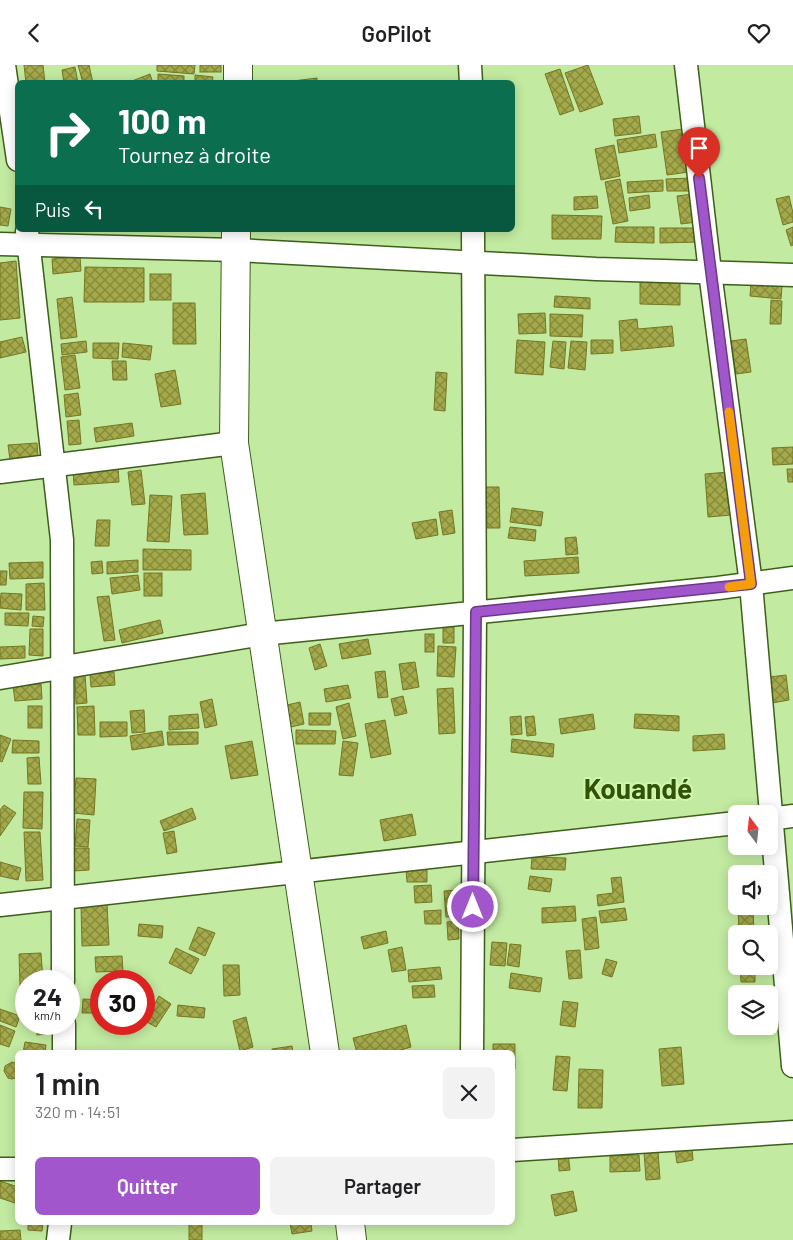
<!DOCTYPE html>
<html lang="fr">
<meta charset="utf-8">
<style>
body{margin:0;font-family:Barlow,sans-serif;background:#f2f2f2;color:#202124;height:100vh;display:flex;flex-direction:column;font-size:19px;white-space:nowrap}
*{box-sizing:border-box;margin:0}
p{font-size:16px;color:#757577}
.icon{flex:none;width:28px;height:28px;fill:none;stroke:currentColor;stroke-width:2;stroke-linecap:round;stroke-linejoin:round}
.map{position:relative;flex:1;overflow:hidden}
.details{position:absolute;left:15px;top:985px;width:500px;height:175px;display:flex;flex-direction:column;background:#fff;border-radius:8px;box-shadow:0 2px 12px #0003}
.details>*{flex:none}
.guide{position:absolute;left:15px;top:15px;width:500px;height:152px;border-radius:8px;box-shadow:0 2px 12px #0003;background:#0b6e4f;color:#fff;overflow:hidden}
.needle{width:32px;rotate:345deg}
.tools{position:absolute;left:728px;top:740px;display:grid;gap:10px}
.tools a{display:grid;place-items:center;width:50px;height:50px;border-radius:8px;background:#fff;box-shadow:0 2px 12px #0003;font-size:25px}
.speed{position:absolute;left:15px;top:905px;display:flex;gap:10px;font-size:25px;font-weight:700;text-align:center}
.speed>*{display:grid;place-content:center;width:65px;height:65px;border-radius:50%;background:#fff;box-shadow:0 2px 12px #0003;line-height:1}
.speed small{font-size:12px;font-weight:400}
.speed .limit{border:8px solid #d22;background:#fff;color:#111}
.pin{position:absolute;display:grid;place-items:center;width:42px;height:42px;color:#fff;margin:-51px -21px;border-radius:50% 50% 50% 0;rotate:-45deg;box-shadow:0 0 5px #0007}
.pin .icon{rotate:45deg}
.me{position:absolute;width:55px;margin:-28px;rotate:0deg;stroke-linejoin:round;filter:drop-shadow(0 0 4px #0008)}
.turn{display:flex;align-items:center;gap:18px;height:105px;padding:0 20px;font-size:22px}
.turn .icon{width:65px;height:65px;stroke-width:2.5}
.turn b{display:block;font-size:35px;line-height:42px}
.then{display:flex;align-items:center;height:48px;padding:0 20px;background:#0003;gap:10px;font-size:19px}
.round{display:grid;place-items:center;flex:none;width:52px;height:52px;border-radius:8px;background:#f2f2f2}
.summary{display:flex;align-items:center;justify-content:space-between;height:85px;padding:0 20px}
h1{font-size:30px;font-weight:600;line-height:38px}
.primary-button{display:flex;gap:10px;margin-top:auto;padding:10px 20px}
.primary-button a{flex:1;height:58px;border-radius:8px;background:#a157cb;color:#fff;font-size:20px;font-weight:600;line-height:58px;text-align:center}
.primary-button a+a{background:#f2f2f2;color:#202124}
header{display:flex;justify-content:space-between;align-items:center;height:65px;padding:0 20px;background:#fff;font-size:22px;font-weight:600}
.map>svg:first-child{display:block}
</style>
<header><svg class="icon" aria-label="back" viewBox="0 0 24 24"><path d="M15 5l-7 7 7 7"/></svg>GoPilot<svg class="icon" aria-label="heart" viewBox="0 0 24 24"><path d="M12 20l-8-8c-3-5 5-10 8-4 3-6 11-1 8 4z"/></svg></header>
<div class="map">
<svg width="793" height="1175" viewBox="0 0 793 1175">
<defs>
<pattern id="building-cross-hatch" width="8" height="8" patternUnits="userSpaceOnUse" patternTransform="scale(1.25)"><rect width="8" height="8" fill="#a4a949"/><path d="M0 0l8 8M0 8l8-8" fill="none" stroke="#84893b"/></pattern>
</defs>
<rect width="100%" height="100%" fill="#c2eaa1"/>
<!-- building -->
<g fill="url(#building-cross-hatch)" stroke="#747723">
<polygon points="24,0 43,0 45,18 26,18"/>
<polygon points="78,0 89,0 93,18 83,18"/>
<polygon points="157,0 195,0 194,9 157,6"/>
<rect x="200" y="0" width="21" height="7"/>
<polygon points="588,0 603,39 580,47 565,8"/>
<polygon points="75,2 78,18 64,18 62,5"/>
<polygon points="560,4 574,45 560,50 545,9"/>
<polygon points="150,9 153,18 133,18 132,16"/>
<polygon points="158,9 184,11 184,18 158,18"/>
<polygon points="195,10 213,12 212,18 195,18"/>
<polygon points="317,13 317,18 294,18 293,16"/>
<polygon points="639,51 641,68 615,71 613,54"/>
<polygon points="683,64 689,107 667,110 661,67"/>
<polygon points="655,69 657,82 619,88 617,75"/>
<polygon points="614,80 620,111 601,115 595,84"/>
<polygon points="693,113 693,126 667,126 666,114"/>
<polygon points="620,114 628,156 613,159 605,117"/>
<polygon points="663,115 663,126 628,128 627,117"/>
<polygon points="693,129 697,157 681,159 677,131"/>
<polygon points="649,130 650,143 630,146 629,133"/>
<polygon points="597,131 598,143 574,145 574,132"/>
<polygon points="789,131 793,148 793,157 783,160 776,134"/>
<polygon points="0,142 11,144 8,161 0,160"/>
<polygon points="552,150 602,151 601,174 552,174"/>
<polygon points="616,162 654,162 654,178 615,177"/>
<polygon points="793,162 793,180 791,181 786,165"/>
<polygon points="660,163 699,163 699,177 660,178"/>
<polygon points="80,191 81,206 53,209 52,194"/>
<polygon points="16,196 20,253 0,255 0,198"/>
<polygon points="85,202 144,203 144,237 84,237"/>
<rect x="150" y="209" width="21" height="26"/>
<polygon points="640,212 680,213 680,240 640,239"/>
<polygon points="751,218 782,221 781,234 750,231"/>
<polygon points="555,231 590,233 590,244 554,242"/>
<polygon points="72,232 77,272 61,274 57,234"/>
<polygon points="771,235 782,236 781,259 770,259"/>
<polygon points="173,238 195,238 196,279 173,279"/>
<polygon points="545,248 546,268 519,269 518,249"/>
<polygon points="550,249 583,250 582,272 550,271"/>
<polygon points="637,254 638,264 672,261 674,281 621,286 619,256"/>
<polygon points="22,272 26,287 0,293 0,277"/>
<polygon points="746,274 751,307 736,309 731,276"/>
<polygon points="517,275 545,277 543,310 515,308"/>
<polygon points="591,275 613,275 613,288 591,289"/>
<polygon points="86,276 87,287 62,290 61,279"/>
<polygon points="553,276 566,277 564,304 550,302"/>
<polygon points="571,276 587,277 585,305 568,303"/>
<polygon points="93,278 119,278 118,294 93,293"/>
<polygon points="123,278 152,281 150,295 122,292"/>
<polygon points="75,290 80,323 65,325 61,292"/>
<polygon points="112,296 126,296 127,315 113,315"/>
<polygon points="175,305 181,339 161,342 155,309"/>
<polygon points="436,307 447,308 445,346 434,345"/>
<polygon points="78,328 81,350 66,352 64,330"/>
<polygon points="79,355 81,379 69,380 67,356"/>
<polygon points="132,358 134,371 96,377 94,363"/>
<polygon points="37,378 38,392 10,395 8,380"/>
<polygon points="793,382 793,399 773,400 772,383"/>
<polygon points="118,402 119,417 74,420 73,406"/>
<polygon points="787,404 793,404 793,417 788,417"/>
<polygon points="141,405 145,439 132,440 128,407"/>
<polygon points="728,407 731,450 708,452 705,409"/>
<polygon points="486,422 499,422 500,463 487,463"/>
<polygon points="205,428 208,469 184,470 181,430"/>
<polygon points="150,430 172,431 169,477 147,476"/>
<polygon points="512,443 543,447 541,461 510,457"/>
<polygon points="452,445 455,468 443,470 439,447"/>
<polygon points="436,454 438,470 416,474 412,458"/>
<polygon points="97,455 110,455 109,481 95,481"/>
<polygon points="510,462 536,465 535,476 508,473"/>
<polygon points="576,472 578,489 566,490 565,473"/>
<polygon points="143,484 191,485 191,505 143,505"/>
<polygon points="578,492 579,508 525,511 524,496"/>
<polygon points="138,495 138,507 107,509 107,497"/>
<polygon points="102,496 103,508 92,509 91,497"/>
<polygon points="43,497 43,513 10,514 9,498"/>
<polygon points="0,506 7,506 6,520 0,520"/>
<rect x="144" y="508" width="18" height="23"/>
<polygon points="138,510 140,525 112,529 110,513"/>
<polygon points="44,518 45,545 26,545 26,519"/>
<polygon points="1,528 22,529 21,545 0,543"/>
<polygon points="109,531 115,575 104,576 97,532"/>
<polygon points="5,548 29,548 28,561 5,560"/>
<polygon points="33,551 44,552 43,562 32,561"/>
<polygon points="160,555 163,568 122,578 119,565"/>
<polygon points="454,560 454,578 443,578 443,561"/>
<polygon points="30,564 43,564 43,591 29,590"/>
<rect x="425" y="569" width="9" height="18"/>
<polygon points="368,574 371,589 342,594 339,579"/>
<polygon points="320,579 327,601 315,605 309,583"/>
<polygon points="25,581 25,593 0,594 0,582"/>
<polygon points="438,581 456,582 454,612 437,611"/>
<polygon points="415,597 419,622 403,625 399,599"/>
<polygon points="385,606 388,632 378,633 375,607"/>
<polygon points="114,607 115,620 91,622 90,609"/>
<polygon points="85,610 87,638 76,639 75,611"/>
<polygon points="786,610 789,635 772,638 769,612"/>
<polygon points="41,619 42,634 15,636 13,621"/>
<polygon points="348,620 351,633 326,637 324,624"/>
<polygon points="453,623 455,668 439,669 437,624"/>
<polygon points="403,631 407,648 395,651 391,634"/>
<polygon points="212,634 217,660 205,663 200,637"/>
<polygon points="300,637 304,659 291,662 287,640"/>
<polygon points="349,638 356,671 343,674 336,642"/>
<rect x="28" y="641" width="14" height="22"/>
<polygon points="94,641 95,670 78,670 77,642"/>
<polygon points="144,645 145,667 132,668 130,646"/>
<polygon points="309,648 331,648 330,660 309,660"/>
<polygon points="198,649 199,663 169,665 169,651"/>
<polygon points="593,649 595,664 561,669 559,654"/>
<polygon points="635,649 679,651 679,666 634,663"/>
<polygon points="521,651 522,669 511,670 510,652"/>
<polygon points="534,651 536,670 527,671 525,652"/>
<polygon points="385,655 391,689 371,693 365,659"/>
<polygon points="100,657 127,657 127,671 100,672"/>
<polygon points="296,665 336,666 335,679 296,679"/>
<polygon points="162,666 164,680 132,685 130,671"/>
<polygon points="167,667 198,667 198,679 168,680"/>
<polygon points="724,669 725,684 693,686 693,671"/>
<polygon points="0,670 11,674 2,697 0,696"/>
<polygon points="512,674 554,679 553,692 511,687"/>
<polygon points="13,675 39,676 39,688 12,688"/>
<polygon points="252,676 258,710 231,714 225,681"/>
<polygon points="343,676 358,678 353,711 339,710"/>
<polygon points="39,692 41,719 28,719 27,693"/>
<polygon points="76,713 96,714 94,750 73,748"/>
<polygon points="24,727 43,727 42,764 23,763"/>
<polygon points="4,740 16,748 0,771 0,745"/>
<polygon points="192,743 196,754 164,766 160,756"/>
<polygon points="412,749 416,770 384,776 380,755"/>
<polygon points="77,754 90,755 88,782 75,781"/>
<polygon points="174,766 177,787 167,789 163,768"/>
<polygon points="24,767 40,767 43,815 26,816"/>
<polygon points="72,783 89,783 89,805 73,806"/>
<polygon points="532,792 566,793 565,805 531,804"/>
<polygon points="0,797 21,803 18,815 0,811"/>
<polygon points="427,804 427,817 407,817 406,805"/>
<polygon points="530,811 552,814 550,827 528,824"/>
<polygon points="621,812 624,837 598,841 597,830 613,828 611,813"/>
<polygon points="431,820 432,837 415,838 414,821"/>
<polygon points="459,825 461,851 446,852 444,826"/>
<polygon points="107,838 109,880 82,881 81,840"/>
<polygon points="575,841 576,856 542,858 542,843"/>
<polygon points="738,841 753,841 754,869 739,869"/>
<polygon points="625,843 627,855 601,858 599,846"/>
<polygon points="441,845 441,859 425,859 424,846"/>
<polygon points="596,852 599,883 585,885 582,854"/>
<polygon points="458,856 459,874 448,875 447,857"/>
<polygon points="139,859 163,861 162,873 138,871"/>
<polygon points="198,862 215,868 205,891 189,884"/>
<polygon points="386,866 388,878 364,884 361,872"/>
<polygon points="492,877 507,878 505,901 490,900"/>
<polygon points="510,879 521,880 519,902 507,900"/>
<polygon points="402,882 406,905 392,907 388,885"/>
<polygon points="176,883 199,894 191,909 169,898"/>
<polygon points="580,885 582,913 569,914 566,886"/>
<polygon points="41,888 43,916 26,916 26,921 20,921 19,889"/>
<polygon points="122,891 123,906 96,907 95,892"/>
<polygon points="606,894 617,897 612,912 602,909"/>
<polygon points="223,900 239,900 240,930 224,931"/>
<polygon points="740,901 755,901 755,917 741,917"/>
<polygon points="440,902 442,914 409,917 408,905"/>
<polygon points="511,908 542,913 540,927 509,923"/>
<polygon points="434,920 435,932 413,933 412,921"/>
<polygon points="159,931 171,939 156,962 145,956"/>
<polygon points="83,934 101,935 101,948 82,948"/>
<polygon points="563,936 578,938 575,962 560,960"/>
<polygon points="178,940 205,943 204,953 177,951"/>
<polygon points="0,944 20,951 16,962 0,956"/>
<polygon points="246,952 253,982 240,986 233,956"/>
<polygon points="36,959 48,959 48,969 37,970"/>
<polygon points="0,960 15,966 9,982 0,979"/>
<polygon points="406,960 411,982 391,988 357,988 353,973"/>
<polygon points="25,977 46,980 45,988 23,988"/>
<polygon points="493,979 515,979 515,1004 512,1004 512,988 493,988"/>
<polygon points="292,981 293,988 272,988 272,984"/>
<polygon points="681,982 684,1019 662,1021 659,984"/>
<polygon points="556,991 570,992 567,1026 553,1025"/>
<polygon points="12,997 18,999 18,1012 12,1014 8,1013 4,1006 5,1001"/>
<polygon points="579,1004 603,1005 602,1043 578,1043"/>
<polygon points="692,1082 693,1095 677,1098 675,1084"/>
<polygon points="658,1086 660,1114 646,1115 644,1087"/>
<polygon points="568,1088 570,1105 559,1106 558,1089"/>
<polygon points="639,1090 640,1106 610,1107 610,1091"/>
<polygon points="0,1116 18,1122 18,1139 0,1133"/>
<polygon points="573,1126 577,1146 555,1151 551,1130"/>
<polygon points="28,1158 43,1158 42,1166 28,1165"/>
<rect x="189" y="1158" width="13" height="17"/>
<polygon points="290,1158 311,1158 312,1166 292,1169"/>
<polygon points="20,1165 21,1175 0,1175 0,1166"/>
</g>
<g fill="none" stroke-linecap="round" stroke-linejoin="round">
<!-- minor casing -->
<g stroke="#3e5f1a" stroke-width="25">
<g id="minor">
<polyline points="4,0 18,95"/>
<polyline points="470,0 471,18"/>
<polyline points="686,0 710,207 751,519 793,1001"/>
<polyline points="27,166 62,475 63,916"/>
<polyline points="0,179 236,185 596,204 793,210"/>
<polyline points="0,407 234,378"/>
<polyline points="0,613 262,569 718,523 793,513"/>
<polyline points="769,754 793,751"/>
<polyline points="0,840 736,758"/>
<polyline points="64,959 64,988"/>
<polyline points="472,988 475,547 473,165"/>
<polyline points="512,1085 793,1067"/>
<polyline points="0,1104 18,1104"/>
<polyline points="58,1175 60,1158"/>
</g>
</g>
<!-- primary casing -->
<g stroke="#3e5f1a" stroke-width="30">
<g id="primary">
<polyline points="238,18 238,0"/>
<polyline points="236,165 234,378 325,988"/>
<polyline points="350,1158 352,1175"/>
</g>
</g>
<!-- minor -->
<use href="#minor" stroke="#fff" stroke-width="22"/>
<!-- primary -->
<use href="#primary" stroke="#fff" stroke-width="28"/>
</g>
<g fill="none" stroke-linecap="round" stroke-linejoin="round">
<!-- route casing -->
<g stroke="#693984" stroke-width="12">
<polyline id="route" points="473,842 476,547 751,519 699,113"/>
</g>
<!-- route -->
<use href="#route" stroke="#a157cb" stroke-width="9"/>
<!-- slow -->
<polyline stroke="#f59e0b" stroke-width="9" points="729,347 751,519 729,522"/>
</g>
<g text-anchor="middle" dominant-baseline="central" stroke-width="4" stroke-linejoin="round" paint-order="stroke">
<!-- town labels -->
<g font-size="28" font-weight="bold" fill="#325207" stroke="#cff7ae">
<text x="638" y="723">Kouandé</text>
</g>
</g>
</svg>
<div class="tools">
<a><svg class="needle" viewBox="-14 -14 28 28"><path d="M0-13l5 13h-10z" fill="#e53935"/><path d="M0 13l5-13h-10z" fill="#757577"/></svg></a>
<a><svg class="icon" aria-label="sound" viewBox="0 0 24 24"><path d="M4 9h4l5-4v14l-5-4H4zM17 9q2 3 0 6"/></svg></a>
<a><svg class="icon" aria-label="search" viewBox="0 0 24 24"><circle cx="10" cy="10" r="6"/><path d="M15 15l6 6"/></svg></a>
<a><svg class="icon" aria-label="layers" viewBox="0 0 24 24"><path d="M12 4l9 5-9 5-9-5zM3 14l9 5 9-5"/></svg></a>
</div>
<div class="speed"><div>24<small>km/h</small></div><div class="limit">30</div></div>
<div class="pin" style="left:699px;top:113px;background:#d93025"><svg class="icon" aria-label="arrive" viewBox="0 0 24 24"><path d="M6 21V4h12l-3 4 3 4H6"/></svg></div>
<svg class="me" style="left:473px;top:842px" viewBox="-20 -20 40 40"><circle r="17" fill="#a157cb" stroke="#fff" stroke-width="3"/><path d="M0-11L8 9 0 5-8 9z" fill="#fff"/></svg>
<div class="guide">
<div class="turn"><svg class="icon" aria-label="right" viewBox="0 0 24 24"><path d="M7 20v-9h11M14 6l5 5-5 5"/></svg><div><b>100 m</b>Tournez à droite</div></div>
<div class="then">Puis<svg class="icon" aria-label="left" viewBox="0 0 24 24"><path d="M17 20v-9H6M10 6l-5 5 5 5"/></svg></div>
</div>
<section class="details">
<div class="summary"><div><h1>1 min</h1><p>320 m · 14:51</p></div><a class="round"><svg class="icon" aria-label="close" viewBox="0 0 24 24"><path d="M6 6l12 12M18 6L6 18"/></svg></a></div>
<div class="primary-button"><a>Quitter</a><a>Partager</a></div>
</section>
</div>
